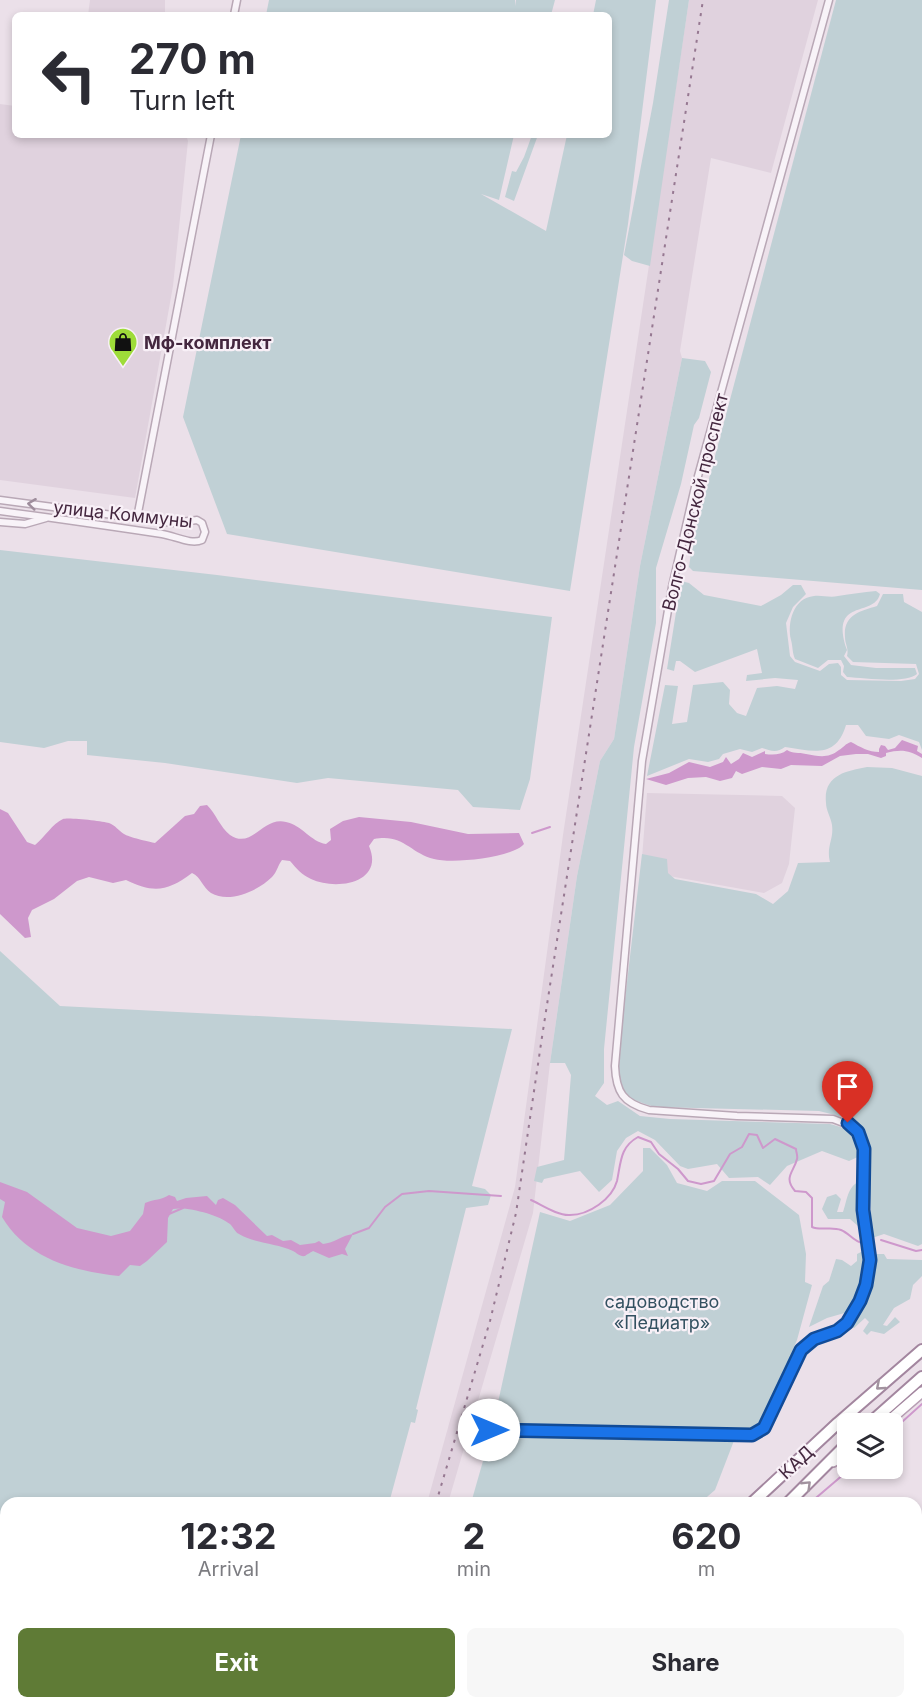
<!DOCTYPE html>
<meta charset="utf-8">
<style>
body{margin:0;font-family:Inter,sans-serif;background:#f7f7f7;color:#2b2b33;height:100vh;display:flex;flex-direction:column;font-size:22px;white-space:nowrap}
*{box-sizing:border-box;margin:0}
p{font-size:20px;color:#7c7c81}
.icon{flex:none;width:33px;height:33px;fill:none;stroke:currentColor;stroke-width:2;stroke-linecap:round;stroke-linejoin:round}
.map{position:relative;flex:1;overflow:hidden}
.drawer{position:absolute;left:0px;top:1497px;width:922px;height:212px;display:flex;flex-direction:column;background:#fff;border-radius:18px 18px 0 0;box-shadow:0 3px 9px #0003}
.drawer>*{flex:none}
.guide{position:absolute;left:12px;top:12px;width:600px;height:126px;border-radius:9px;box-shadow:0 3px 9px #0003;background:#fff;color:#2b2b33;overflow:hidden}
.fabs{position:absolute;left:837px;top:1413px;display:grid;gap:12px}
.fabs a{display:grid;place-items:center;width:66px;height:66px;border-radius:9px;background:#fff;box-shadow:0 3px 9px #0003;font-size:30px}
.pin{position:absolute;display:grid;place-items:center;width:51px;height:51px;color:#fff;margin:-62px -26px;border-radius:50% 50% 50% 0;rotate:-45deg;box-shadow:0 0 6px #0007}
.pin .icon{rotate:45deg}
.me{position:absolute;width:66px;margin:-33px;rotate:90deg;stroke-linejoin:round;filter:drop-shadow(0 0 4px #0008)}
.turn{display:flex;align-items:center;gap:21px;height:126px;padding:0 18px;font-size:27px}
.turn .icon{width:78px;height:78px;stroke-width:2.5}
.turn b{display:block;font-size:42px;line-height:51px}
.eta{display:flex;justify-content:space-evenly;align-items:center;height:102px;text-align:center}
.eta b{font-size:36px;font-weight:700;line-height:42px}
.cta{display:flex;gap:12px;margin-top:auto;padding:12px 18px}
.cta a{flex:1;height:69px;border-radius:9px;background:#5f7b36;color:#fff;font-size:24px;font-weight:700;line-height:69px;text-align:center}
.cta a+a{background:#f7f7f7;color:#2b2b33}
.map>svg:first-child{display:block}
</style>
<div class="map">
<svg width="922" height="1708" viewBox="0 0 922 1708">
<rect width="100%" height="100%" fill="#ebe0e9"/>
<!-- built -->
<g fill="#e0d2de">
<polygon points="90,0 165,0 165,15 88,15"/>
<polygon points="689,0 818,0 771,173 711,158 680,351 682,358 640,566 614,739 600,761 577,876 550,1063 533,1213 448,1503 427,1503 515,1187 563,835"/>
<polygon points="0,104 15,106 15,135 186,135 188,141 173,286 135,498 0,480"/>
<polygon points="647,793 782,796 795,808 789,864 782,883 764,893 641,871"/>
</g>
<!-- green -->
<g fill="#c0d0d5">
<polygon points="269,0 515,0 515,6 516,0 555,0 551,15 266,15"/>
<polygon points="596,0 656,0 628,224 570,591 227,534 183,417 241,135 514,135 499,200 481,194 546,231 567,135 609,135 609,15 593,15"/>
<polygon points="669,0 689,0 650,266 632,261 624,255 653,103"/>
<polygon points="836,0 922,0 922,590 693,571 689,567 693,539"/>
<polygon points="532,135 538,135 514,201 505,197 512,171 516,172 524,157"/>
<path d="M682 358 705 361 711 372 699 418 694 425 681 484 656 568V623L634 747 604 1049V1083L595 1096 607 1105 618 1101 640 1116 670 1119 830 1124C851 1129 856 1135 860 1156L849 1161 822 1151 787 1166 770 1185 758 1177 729 1178 717 1164 688 1169 680 1166 655 1140 638 1131 626 1138 617 1151 612 1180 599 1192 580 1171 544 1179 542 1183 534 1181 537 1167 564 1160 571 1075 565 1063H550L577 876 600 761 614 739 640 566Z"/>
<polygon points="0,550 217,575 552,617 530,779 520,810 473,807 458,790 328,778 297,783 165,763 87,755 87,741 68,741 44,748 0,742"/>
<path d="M681 581 689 583 704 595 761 606 781 595 793 585H801L806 594 793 607 786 623 790 656 795 662 820 671 829 664 838 663 841 667V675L847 680 901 681 915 679 919 674 916 664 853 662 847 656C849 648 845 645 845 637 843 615 860 611 877 606L883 594H903L904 602 922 612V750L919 742 899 735 889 739 866 736 858 725H846C836 759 813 751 785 747 777 753 771 751 762 748L752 752 740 749 723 754 719 759 708 762 689 759 647 776 665 685 678 686 672 724 687 722 693 685 723 682 730 690 729 704 737 713 746 716 757 688 777 686 795 689 798 680 775 678 746 681 747 675 762 673 757 649 695 672 680 661H676L674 671 667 669Z"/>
<path d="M876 591 880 594C874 618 829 597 847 650L844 656 851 665 876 668H915L917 674C905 684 864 678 847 677L843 672 844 666 841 660H828L818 668 795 659C792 652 793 647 791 640 787 623 793 598 814 596 822 595 830 598 838 596 851 594 863 592 876 591Z"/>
<path d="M867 767 892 768 922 776V1244L918 1246 884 1234 872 1238 868 1141 861 1129 847 1118 819 1111 655 1107C621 1097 621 1094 618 1059L642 854 667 859 668 873 675 879 756 894 773 904 788 891 798 863 830 862C826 846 834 840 832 825 831 818 826 810 826 803 823 775 846 771 867 767Z"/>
<polygon points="0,951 60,1006 512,1029 472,1186 485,1189 491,1195 488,1205 466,1208 416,1409 418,1410 415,1423 411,1422 389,1503 6,1503 6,1547 0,1541"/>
<path d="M643 1148H650L667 1165 677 1183 707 1191 722 1181H755L799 1215 806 1254 805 1282 812 1285 797 1340 763 1420C756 1429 749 1430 738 1431L493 1425 540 1212 570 1221 610 1205 643 1171Z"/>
<path d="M858 1182V1226L850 1219H828L822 1209 827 1197 836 1194 841 1199 837 1212H843C847 1201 847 1188 858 1182Z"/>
<path d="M863 1251C866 1275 859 1292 848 1312L827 1318 809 1327 823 1286 829 1281 836 1259 842 1260 851 1266 857 1261V1254Z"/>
<path d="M875 1254H884L887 1259 922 1260V1276L913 1285 910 1299 894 1308 883 1325 887 1326 895 1317 900 1322 884 1334 871 1331 867 1335 863 1331 869 1322 865 1318 854 1328 850 1326C865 1304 873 1281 875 1254Z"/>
<polygon points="491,1433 498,1433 735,1438 715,1490 700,1503 471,1503"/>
</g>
<!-- water -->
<g fill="#ce98cc">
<path d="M902 740 918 746 917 751 922 754V758C909 750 901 749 886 753V756L881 758 868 754H856L840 756 822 766 791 765 781 769 762 767 742 774 736 771 732 778 720 781 706 777 688 778 666 785 646 779 669 773 689 762 710 767 723 762 726 757 731 764 739 759 743 753 752 757 765 751V754C773 755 781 755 787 750 793 754 798 752 806 754 818 756 828 759 839 750 844 747 845 744 851 742 860 747 869 752 879 752V749L881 745 885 746 888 750 895 748Z"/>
<path d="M207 805C216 814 220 827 230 835 252 850 263 816 286 822 302 825 311 842 326 844L331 840 330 829 343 821 359 817 411 822 468 834 519 833 524 844C512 858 452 864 434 859 410 853 403 833 374 839L369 846C385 883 336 891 311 879 302 875 296 868 290 861L282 860C278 865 277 872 272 877 259 890 230 904 211 893 203 888 201 877 192 873 167 892 153 893 126 880L113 883 89 877 77 881 54 899 32 910 28 918 31 937 25 938 0 914V809L8 813 27 842 35 845C45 837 52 824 63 819 67 817 103 821 109 823 115 825 119 831 124 834 128 837 150 842 155 843L185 816 194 814 200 806Z"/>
<path d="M0 1182 27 1192 77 1228 111 1236 130 1231 143 1214 145 1203C154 1199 162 1200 169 1195L175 1197 177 1201 186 1198 207 1196 216 1205 218 1200 223 1198 235 1205 267 1236 272 1235 283 1241 291 1240 300 1245 315 1243 319 1241 323 1244C334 1243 343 1235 353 1234L345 1249 348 1256 342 1254 329 1258 313 1251C313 1251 306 1255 305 1256 300 1257 297 1253 293 1251 276 1243 256 1244 239 1234 235 1232 234 1228 230 1224 219 1215 187 1206 173 1209L168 1218 167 1242 147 1261 140 1266 130 1265 119 1276C74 1271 27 1259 2 1217L5 1202 0 1199Z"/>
<polygon points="917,1526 922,1527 922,1708 405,1708 403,1703 916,1702"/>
<polygon points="0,1572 6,1578 6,1702 287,1702 288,1707 0,1708"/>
</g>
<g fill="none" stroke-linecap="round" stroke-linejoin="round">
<!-- stream -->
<g stroke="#ce98cc" stroke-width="2">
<polyline points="532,833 550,827"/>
<path d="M531 1200C542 1205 558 1216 570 1215 589 1215 612 1199 617 1181 621 1162 620 1147 638 1137L651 1142 659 1154 678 1169 688 1181 701 1184 714 1181 730 1154 742 1147 749 1134 757 1135 763 1148 775 1139 796 1149C796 1152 798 1156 797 1159 794 1172 783 1177 795 1191L806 1192 812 1198V1227C821 1231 831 1226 841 1230 849 1233 853 1241 862 1243"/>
<polyline points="169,1214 183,1208"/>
<polyline points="353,1234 369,1228 385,1207 402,1194 429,1191 501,1196"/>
<polyline points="881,1240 916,1251 922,1250"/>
<polyline points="892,1431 922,1404"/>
<polyline points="810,1503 851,1468"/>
</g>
<!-- minor casing -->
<g stroke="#b9a8b6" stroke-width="9">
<g id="minor">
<polyline points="234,15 237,0"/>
<path d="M0 500 173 523 197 520 202 523 205 532 202 540C191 545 175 536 162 534 108 526 54 518 0 511"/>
<polyline points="137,518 211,135"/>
<polyline points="0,522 25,524 46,518"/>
<path d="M489 1430 756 1433 767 1423 801 1350 814 1339 842 1329 854 1313 866 1285 869 1272 870 1250 863 1210V1142L854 1127 833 1119 737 1116 649 1110C623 1103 616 1092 615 1066L642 761 672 587 695 487 829 0"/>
</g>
</g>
<!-- primary casing -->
<g stroke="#b89eb4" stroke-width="12">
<g id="primary">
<polyline points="885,1424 922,1392"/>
<polyline points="833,1462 848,1453"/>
</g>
</g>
<!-- motorway casing -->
<g stroke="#a3869f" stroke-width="14">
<g id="motorway">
<polyline points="869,1424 922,1377"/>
<polyline points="752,1503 838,1423 922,1350"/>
<polyline points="788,1503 848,1443"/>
<polyline points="553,1708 558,1702"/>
<polyline points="588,1708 593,1702"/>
</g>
</g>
<!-- minor -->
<use href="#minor" stroke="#f8f3f8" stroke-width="6"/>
<!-- primary -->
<use href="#primary" stroke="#fff" stroke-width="9"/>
<!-- motorway -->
<use href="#motorway" stroke="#fff" stroke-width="10"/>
<!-- rail -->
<g stroke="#967891" stroke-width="2" stroke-dasharray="3 6" stroke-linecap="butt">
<polyline points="436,1503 490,1321 516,1213 542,1037 703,0"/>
<polyline points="373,1708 375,1702"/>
</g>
</g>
<!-- one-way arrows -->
<defs><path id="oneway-chevron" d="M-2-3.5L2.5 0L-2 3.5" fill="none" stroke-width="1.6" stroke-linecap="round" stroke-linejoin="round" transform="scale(1.5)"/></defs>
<use stroke="#9e8d9c" href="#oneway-chevron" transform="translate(32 504) rotate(-173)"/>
<g stroke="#a2939f">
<use href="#oneway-chevron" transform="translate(880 1386) rotate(139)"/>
<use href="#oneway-chevron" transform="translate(807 1485) rotate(-44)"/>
</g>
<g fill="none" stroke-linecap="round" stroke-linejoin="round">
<!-- route casing -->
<g stroke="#114b97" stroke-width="15">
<polyline id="route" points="489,1430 752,1435 764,1428 801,1350 814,1339 837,1331 847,1323 860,1301 866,1285 870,1260 863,1210 864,1149 858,1132 848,1123"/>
</g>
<!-- route -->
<use href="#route" stroke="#1a73e8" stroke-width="10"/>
</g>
<!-- icons -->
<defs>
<g id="shop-pin" transform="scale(1.5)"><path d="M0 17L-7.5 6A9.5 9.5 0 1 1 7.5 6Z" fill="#9edc39" stroke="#f8f0f7"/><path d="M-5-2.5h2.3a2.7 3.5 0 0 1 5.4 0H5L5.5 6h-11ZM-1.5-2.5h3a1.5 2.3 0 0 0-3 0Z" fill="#111"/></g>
</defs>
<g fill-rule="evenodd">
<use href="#shop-pin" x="123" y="342"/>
</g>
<g text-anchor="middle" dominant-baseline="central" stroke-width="4.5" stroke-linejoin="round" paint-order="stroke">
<!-- poi labels -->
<g font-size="18" font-weight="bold" fill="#44273f" stroke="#f8f0f7" text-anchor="start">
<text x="144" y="342">Мф-комплект</text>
</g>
<!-- street labels -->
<g font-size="18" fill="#44273f" stroke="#f8f0f7">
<text transform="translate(695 502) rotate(-76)">Волго-Донской проспект</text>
<text transform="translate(123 514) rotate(6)">улица Коммуны</text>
<text transform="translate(796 1462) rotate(-43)">КАД</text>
</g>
<!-- park labels -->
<g font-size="18" fill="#335161" stroke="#f8f0f7">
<text x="662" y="1301">садоводство<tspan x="662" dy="21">«Педиатр»</tspan></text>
</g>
</g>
</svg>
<div class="fabs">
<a><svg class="icon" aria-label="layers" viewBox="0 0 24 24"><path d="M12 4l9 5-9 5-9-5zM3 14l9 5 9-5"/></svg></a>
</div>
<div class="pin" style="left:848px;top:1123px;background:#d93025"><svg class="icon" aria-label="arrive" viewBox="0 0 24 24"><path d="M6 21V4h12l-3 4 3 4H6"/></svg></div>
<svg class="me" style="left:489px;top:1430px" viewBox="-20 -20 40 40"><circle r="19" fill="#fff"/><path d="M0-13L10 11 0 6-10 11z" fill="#1a73e8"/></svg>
<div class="guide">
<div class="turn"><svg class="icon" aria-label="left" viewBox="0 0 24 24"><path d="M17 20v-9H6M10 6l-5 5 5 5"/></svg><div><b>270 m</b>Turn left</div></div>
</div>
<section class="drawer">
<div class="eta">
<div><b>12:32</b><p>Arrival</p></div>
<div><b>2</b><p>min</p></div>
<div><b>620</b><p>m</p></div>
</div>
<div class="cta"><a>Exit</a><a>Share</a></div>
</section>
</div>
